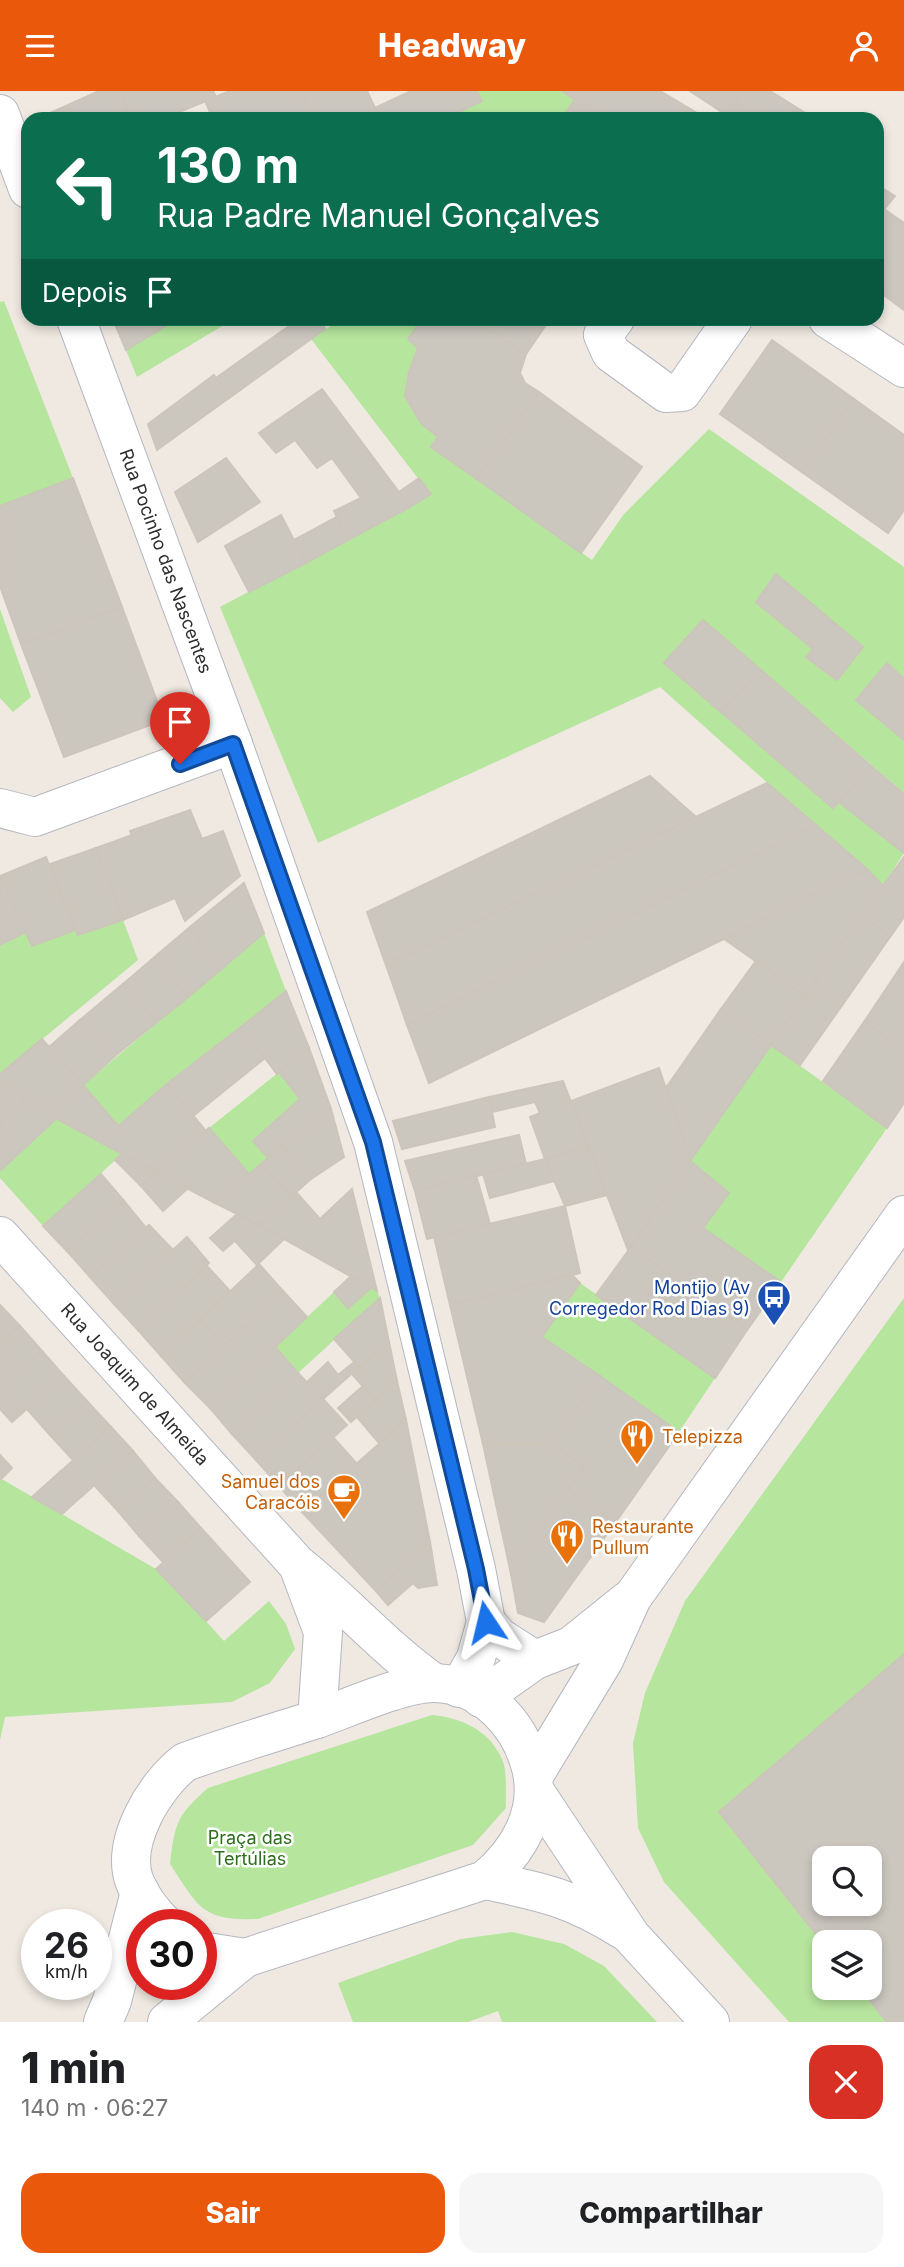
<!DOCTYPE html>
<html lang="pt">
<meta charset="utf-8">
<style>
body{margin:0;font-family:Inter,sans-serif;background:#f6f6f6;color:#202124;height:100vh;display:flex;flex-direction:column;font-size:26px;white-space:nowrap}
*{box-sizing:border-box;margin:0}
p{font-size:23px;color:#757577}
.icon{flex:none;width:38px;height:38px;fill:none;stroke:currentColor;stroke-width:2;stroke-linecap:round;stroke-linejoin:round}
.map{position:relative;height:1931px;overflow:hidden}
.details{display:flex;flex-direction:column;background:#fff;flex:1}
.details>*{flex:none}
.banner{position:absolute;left:21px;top:21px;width:863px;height:214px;border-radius:21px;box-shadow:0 4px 10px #0003;background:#0b6e4f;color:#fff;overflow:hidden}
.tools{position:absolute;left:812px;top:1755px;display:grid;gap:14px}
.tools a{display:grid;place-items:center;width:70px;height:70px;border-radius:14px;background:#fff;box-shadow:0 4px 10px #0003;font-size:35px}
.speed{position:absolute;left:21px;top:1818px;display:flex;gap:14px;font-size:35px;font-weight:700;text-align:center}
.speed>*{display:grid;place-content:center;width:91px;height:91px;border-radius:50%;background:#fff;box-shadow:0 4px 10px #0003;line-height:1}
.speed small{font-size:18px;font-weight:400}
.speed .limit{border:10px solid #d22;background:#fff;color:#111}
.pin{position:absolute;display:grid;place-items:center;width:60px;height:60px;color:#fff;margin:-72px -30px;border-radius:50% 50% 50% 0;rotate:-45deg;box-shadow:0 0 7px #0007}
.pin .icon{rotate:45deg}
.me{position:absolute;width:77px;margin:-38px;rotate:350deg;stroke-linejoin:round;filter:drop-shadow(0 0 5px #0008)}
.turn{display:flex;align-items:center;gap:24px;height:147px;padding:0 21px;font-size:32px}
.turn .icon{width:91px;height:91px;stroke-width:2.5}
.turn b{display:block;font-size:49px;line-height:60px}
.then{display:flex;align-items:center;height:66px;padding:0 21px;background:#0003;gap:14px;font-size:26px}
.round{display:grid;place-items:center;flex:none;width:74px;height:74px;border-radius:21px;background:#f6f6f6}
.overview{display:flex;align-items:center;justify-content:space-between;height:119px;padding:0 21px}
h1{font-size:42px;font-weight:800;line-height:52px}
.button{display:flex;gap:14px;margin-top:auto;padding:14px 21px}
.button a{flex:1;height:80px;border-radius:21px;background:#ea580c;color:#fff;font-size:28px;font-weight:800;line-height:80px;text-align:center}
.button a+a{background:#f6f6f6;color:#202124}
header{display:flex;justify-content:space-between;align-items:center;height:91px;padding:0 21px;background:#ea580c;color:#fff;font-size:32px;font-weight:800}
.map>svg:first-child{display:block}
</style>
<header><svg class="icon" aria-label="menu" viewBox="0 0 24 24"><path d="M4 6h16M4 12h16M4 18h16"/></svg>Headway<svg class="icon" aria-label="person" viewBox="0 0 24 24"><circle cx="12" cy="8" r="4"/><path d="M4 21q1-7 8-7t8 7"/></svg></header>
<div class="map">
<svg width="904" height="1931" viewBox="0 0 904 1931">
<rect width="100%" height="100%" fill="#efe9e1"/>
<!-- green -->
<g fill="#b6e59e" fill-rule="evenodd">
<polygon points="477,0 562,0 575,8 562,28 444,28 482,10"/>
<polygon points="4,210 73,387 0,415 0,211"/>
<polygon points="178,228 234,228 137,286 126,259"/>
<path d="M341 228H422L408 248 418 257C401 298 401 317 438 346L431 356 592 469 624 423 709 338 904 476V588L886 572 856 609 904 649V702L703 529 664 572 833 716 839 711 904 762 883 795 660 596 318 752 220 516 430 403 311 248Z"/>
<polygon points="0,518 31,606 13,621 0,607"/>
<polygon points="123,829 138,869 0,983 0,854 26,841 75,839 78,844"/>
<polygon points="264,842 286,900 118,1035 83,994"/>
<polygon points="771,954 887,1037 781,1191 703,1137 728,1102 690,1070"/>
<polygon points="279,981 300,1008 268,1067 249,1083 209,1037"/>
<polygon points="57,1027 122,1063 43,1135 0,1087 0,1080"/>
<polygon points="580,1192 715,1287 679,1341 542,1246"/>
<polygon points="371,1197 377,1200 380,1207 298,1282 275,1256 334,1201 348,1217"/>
<path d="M904 1207V1931H789L664 1791 638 1737 633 1652 645 1602 685 1510ZM824 1768H870V1813H824ZM824 1852H870V1897H824Z"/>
<polygon points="0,1387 161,1481 224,1550 269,1510 286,1533 295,1558 270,1592 232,1611 5,1626 0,1649"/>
<path d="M432 1624C462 1627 489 1639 502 1668 508 1681 505 1704 506 1717L473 1754 258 1828C202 1830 199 1817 170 1773 175 1733 176 1725 208 1697Z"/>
<polygon points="512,1841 564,1853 604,1875 657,1931 502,1931 498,1920 468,1931 353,1931 338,1892 461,1848"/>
</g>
<!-- building -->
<g fill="#cbc7bf" stroke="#cbc5ba" stroke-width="2" fill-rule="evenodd">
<polygon points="99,0 121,0 132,28 37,28"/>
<polygon points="121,0 213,0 216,6 162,28 132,28"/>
<polygon points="230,0 301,0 312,25 306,28 213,28 205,10"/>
<polygon points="301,0 367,0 375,17 411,0 477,0 482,10 444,28 314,28"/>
<polygon points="562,0 660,0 707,28 604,28"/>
<polygon points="690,0 747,0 722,21"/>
<polygon points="747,0 770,0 815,28 766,28 735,10"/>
<polygon points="575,8 604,28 562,28"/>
<polygon points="735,10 766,28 712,28"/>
<polygon points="877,94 895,105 877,127"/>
<polygon points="884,118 904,132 904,219 877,199 877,127"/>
<polygon points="113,228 164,228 167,234 126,259"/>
<polygon points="299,228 320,228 325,238 229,307 216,287"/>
<polygon points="422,228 475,228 526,263 520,282 525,292 539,301 477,388 431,356 438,346 421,332 405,305 409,281 418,257 408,248"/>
<polygon points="475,228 550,228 526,263"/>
<polygon points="772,249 854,308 802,381 720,323"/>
<polygon points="214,284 229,307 157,359 148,333"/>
<polygon points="322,298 410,416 348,449 334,420 361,407 332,367 317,377 295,349 276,362 259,342"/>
<polygon points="539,301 642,376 581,462 477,388"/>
<polygon points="854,308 904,344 904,419 888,442 802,381"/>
<polygon points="226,367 260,411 198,451 175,401"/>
<polygon points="73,387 122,516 21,553 0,495 0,415"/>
<polygon points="419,387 431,403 410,416 399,401"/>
<polygon points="281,424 306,472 249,501 225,455"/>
<polygon points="337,426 348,449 306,472 294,449"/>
<polygon points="776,483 863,556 837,589 806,566 813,558 756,511"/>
<polygon points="122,516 164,629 64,666 21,553"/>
<polygon points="703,529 761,579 721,621 664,572"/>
<polygon points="887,572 904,588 904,649 856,609"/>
<polygon points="761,579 871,675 833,717 721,621"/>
<polygon points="871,675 904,703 904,762 839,711"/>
<polygon points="650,685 696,726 386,874 367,821"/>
<polygon points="767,692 816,734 407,934 386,874"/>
<polygon points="190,719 202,748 223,740 240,785 185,830 175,807 123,829 96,757 132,744 130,740"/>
<polygon points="816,734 867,778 429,992 407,934"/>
<polygon points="96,757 123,829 78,844 50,773"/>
<polygon points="46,766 75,839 32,855 0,785"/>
<polygon points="904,766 904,826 890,846 862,824"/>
<polygon points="867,778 883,795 805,905 724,848"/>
<polygon points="0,786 26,841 0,854"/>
<polygon points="244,792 264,842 219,880 190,836"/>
<polygon points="862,824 890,846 843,913 815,891"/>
<polygon points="190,836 219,880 187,907 157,864"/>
<polygon points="157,864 187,907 157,931 123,893"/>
<polygon points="756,870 805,905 771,954 721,918"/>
<polygon points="904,871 904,959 864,931"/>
<polygon points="815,891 843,913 800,974 771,954"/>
<polygon points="123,893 157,931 115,965 80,929"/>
<polygon points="286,900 309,957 277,983 241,936"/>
<polygon points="721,918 771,954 690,1070 666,997"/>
<polygon points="80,929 115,965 83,994 49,956"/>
<polygon points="864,931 904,959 904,1012 887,1037 823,990"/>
<polygon points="241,936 265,967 193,1025 167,993"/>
<polygon points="42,948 83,994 48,1023 0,992 0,983"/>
<polygon points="309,957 331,1018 268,1067 253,1050 300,1008 279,981"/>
<polygon points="659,977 690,1070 628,1159 571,1010"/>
<polygon points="563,990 588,1055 545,1068 530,1026 540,1022 535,1011 492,1021 489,1006"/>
<polygon points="0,992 26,1008 0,1032"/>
<polygon points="167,993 206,1040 156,1081 100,1051"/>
<polygon points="83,994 118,1035 100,1051 48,1023"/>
<polygon points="489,1006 495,1036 402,1058 393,1030"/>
<polygon points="26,1008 57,1027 0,1080 0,1032"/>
<polygon points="331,1018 344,1066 311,1088 282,1055"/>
<polygon points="209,1037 249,1083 215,1112 156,1081"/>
<polygon points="519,1044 526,1073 415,1100 405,1070"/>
<polygon points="282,1055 311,1088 292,1105 260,1074"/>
<polygon points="588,1055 607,1104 565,1115 545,1068"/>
<polygon points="122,1063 156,1081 141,1095 115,1069"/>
<polygon points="545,1068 554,1090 490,1107 483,1083"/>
<polygon points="690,1070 729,1102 703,1137 781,1191 747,1239 631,1156"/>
<polygon points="260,1074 292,1105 259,1134 215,1112"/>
<polygon points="156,1081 188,1097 163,1120 141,1095"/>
<polygon points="101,1083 124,1110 67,1160 43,1135"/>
<polygon points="476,1084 490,1133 427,1148 415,1100"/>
<polygon points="352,1098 377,1200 259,1134 296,1101 320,1128"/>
<polygon points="124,1110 146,1137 90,1186 67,1160"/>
<polygon points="565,1115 580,1182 450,1214 434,1146"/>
<polygon points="237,1123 255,1132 223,1160 210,1147"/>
<polygon points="255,1132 284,1148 257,1174 235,1150"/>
<polygon points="149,1134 173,1159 114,1213 90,1186"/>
<polygon points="187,1146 209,1172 138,1239 114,1213"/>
<polygon points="631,1156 747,1239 715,1287 596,1204"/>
<polygon points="259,1173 283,1200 224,1255 200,1229"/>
<polygon points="207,1175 230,1200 161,1265 138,1239"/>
<polygon points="572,1184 580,1192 542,1246 600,1285 552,1353 483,1353 450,1214"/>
<polygon points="350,1186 371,1197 348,1217 334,1201"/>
<polygon points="283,1200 307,1226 210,1317 185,1292"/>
<polygon points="380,1207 389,1251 359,1276 334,1248"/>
<polygon points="0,1214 20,1235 0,1252"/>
<polygon points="200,1229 224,1255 185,1292 161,1265"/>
<polygon points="20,1235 42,1260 0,1296 0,1252"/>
<polygon points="389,1251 397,1290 375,1309 352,1283"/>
<polygon points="275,1256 298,1282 232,1343 210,1317"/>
<polygon points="42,1260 64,1285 12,1331 0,1318 0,1296"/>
<polygon points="328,1271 338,1284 354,1271 359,1276 323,1308 307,1291"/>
<polygon points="298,1282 323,1308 256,1369 232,1343"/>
<polygon points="64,1285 87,1310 50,1344 27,1318"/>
<polygon points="600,1285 679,1341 615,1432 568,1398 583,1376 552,1353"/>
<polygon points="397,1290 406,1329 379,1352 357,1326"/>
<polygon points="363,1295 375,1309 351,1331 338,1317"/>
<polygon points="323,1308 347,1334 279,1395 256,1369"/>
<polygon points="87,1310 111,1336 73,1369 50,1344"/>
<polygon points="406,1329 430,1451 376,1500 302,1421"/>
<polygon points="111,1336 133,1360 82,1405 61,1380"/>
<polygon points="333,1346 356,1372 302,1421 279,1395"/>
<polygon points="483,1353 552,1353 583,1376 511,1483"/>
<polygon points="133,1360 155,1387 118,1420 94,1394"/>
<polygon points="0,1364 12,1377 1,1388 0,1387"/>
<polygon points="61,1380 82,1405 62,1423 32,1406"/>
<polygon points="155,1387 178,1411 139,1445 118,1420"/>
<polygon points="568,1398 615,1432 544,1531 518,1522 511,1483"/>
<polygon points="178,1411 201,1437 163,1471 139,1445"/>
<polygon points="201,1437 250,1491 206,1530 156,1478"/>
<polygon points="430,1451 437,1494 418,1497 413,1492 388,1514 376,1500"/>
<path d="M904 1563V1931H887L860 1897H870V1852L824 1853 719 1721ZM824 1768H870V1813H824Z"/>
</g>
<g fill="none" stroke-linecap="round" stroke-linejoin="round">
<!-- street casing -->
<g stroke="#b4b7c1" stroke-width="40">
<g id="street">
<polyline points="0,23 28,98"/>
<polyline points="76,228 233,653 373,1051 476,1478 486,1531 476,1567 459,1597"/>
<polyline points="615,228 603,244 611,262 666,302 682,301 733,228"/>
<polyline points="828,228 904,277"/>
<polyline points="0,717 35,726 233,653"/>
<polyline points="534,1699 631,1845 710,1931"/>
<path d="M485 1789C543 1801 572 1807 623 1839"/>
</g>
</g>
<!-- secondary casing -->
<g stroke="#b4b7c1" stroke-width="40">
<g id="secondary">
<path d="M0 1145 297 1473C345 1511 384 1557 434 1592"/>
<polyline points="298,1474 323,1541 317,1628"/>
<polyline points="486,1531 499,1546 535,1569"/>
<polyline points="481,1607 535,1569 571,1555 627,1510"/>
<polyline points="533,1686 604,1569 632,1507 904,1124"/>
<path d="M165 1834C153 1822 140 1805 134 1789 121 1750 155 1694 185 1671 229 1655 273 1642 317 1628 348 1617 403 1592 434 1592 484 1593 520 1633 531 1677 542 1722 518 1761 485 1789L245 1867 201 1860"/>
<polyline points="103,1931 112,1910 140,1801"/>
<polyline points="167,1931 245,1867"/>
</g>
</g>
<!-- street -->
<use href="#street" stroke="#fff" stroke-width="38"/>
<!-- secondary -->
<use href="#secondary" stroke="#fff" stroke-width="38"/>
</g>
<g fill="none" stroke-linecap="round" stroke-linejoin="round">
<!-- route casing -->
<g stroke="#114b97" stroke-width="18">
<polyline id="route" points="180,673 233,653 373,1051 476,1478 486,1531"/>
</g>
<!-- route -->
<use href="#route" stroke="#1a73e8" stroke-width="12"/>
</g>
<!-- icons -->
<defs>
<g id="bus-pin" transform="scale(1.75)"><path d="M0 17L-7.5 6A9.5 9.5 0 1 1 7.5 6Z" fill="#1a4fb4" stroke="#fff"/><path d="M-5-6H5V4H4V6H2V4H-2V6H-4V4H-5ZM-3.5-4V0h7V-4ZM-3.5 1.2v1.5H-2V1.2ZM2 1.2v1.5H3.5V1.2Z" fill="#fff"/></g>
<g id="restaurant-pin" transform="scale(1.75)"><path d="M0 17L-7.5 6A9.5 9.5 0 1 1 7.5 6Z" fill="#e8710a" stroke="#fff"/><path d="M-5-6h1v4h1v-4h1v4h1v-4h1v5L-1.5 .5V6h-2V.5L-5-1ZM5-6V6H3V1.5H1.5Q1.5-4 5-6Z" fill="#fff"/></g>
<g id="cafe-pin" transform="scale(1.75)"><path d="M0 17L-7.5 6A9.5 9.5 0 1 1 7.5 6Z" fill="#e8710a" stroke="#fff"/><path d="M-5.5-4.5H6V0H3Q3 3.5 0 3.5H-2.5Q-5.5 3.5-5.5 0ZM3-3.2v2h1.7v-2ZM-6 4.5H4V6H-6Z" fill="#fff"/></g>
</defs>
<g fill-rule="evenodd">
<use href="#bus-pin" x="774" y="1206"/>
<use href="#restaurant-pin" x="637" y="1345"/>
<use href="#cafe-pin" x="344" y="1400"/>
<use href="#restaurant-pin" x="567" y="1445"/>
</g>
<g text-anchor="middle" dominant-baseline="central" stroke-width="5" stroke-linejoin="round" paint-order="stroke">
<!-- street labels -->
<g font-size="18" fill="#2e2e2e" stroke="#fff">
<text transform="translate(166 470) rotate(70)">Rua Pocinho das Nascentes</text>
<text transform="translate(135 1293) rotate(48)">Rua Joaquim de Almeida</text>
</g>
<!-- transit labels -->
<g font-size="18" fill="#164399" stroke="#fff" text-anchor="end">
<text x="750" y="1196">Montijo (Av<tspan x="750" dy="21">Corregedor Rod Dias 9)</tspan></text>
</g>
<!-- food labels -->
<g font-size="18" fill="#c56008" stroke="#fff" text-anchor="start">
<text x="662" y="1345">Telepizza</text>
<text x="320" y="1390" text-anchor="end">Samuel dos<tspan x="320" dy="21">Caracóis</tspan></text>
<text x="592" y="1435">Restaurante<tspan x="592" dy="21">Pullum</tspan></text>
</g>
<!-- park labels -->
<g font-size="18" fill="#2c6e1b" stroke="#fff">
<text x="250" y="1746">Praça das<tspan x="250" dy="21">Tertúlias</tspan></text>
</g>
</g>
</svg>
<div class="tools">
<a><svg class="icon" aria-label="search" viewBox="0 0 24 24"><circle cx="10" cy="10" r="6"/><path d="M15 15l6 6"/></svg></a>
<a><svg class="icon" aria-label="layers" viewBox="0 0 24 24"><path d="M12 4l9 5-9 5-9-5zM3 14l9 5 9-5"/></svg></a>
</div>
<div class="speed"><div>26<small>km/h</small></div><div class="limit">30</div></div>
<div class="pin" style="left:180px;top:673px;background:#d93025"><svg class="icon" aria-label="arrive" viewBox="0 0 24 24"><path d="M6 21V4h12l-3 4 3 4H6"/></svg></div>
<svg class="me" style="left:486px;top:1531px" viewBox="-20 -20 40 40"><path d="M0-17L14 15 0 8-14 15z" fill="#1a73e8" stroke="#fff" stroke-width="4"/></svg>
<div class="banner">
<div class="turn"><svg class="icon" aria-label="left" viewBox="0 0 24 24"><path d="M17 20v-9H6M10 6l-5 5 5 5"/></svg><div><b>130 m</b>Rua Padre Manuel Gonçalves</div></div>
<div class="then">Depois<svg class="icon" aria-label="arrive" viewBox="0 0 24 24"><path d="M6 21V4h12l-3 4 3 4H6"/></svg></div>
</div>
</div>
<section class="details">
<div class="overview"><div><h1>1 min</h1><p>140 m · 06:27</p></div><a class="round" style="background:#d93025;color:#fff"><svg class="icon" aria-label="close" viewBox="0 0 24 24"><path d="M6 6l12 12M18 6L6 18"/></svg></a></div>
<div class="button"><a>Sair</a><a>Compartilhar</a></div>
</section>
